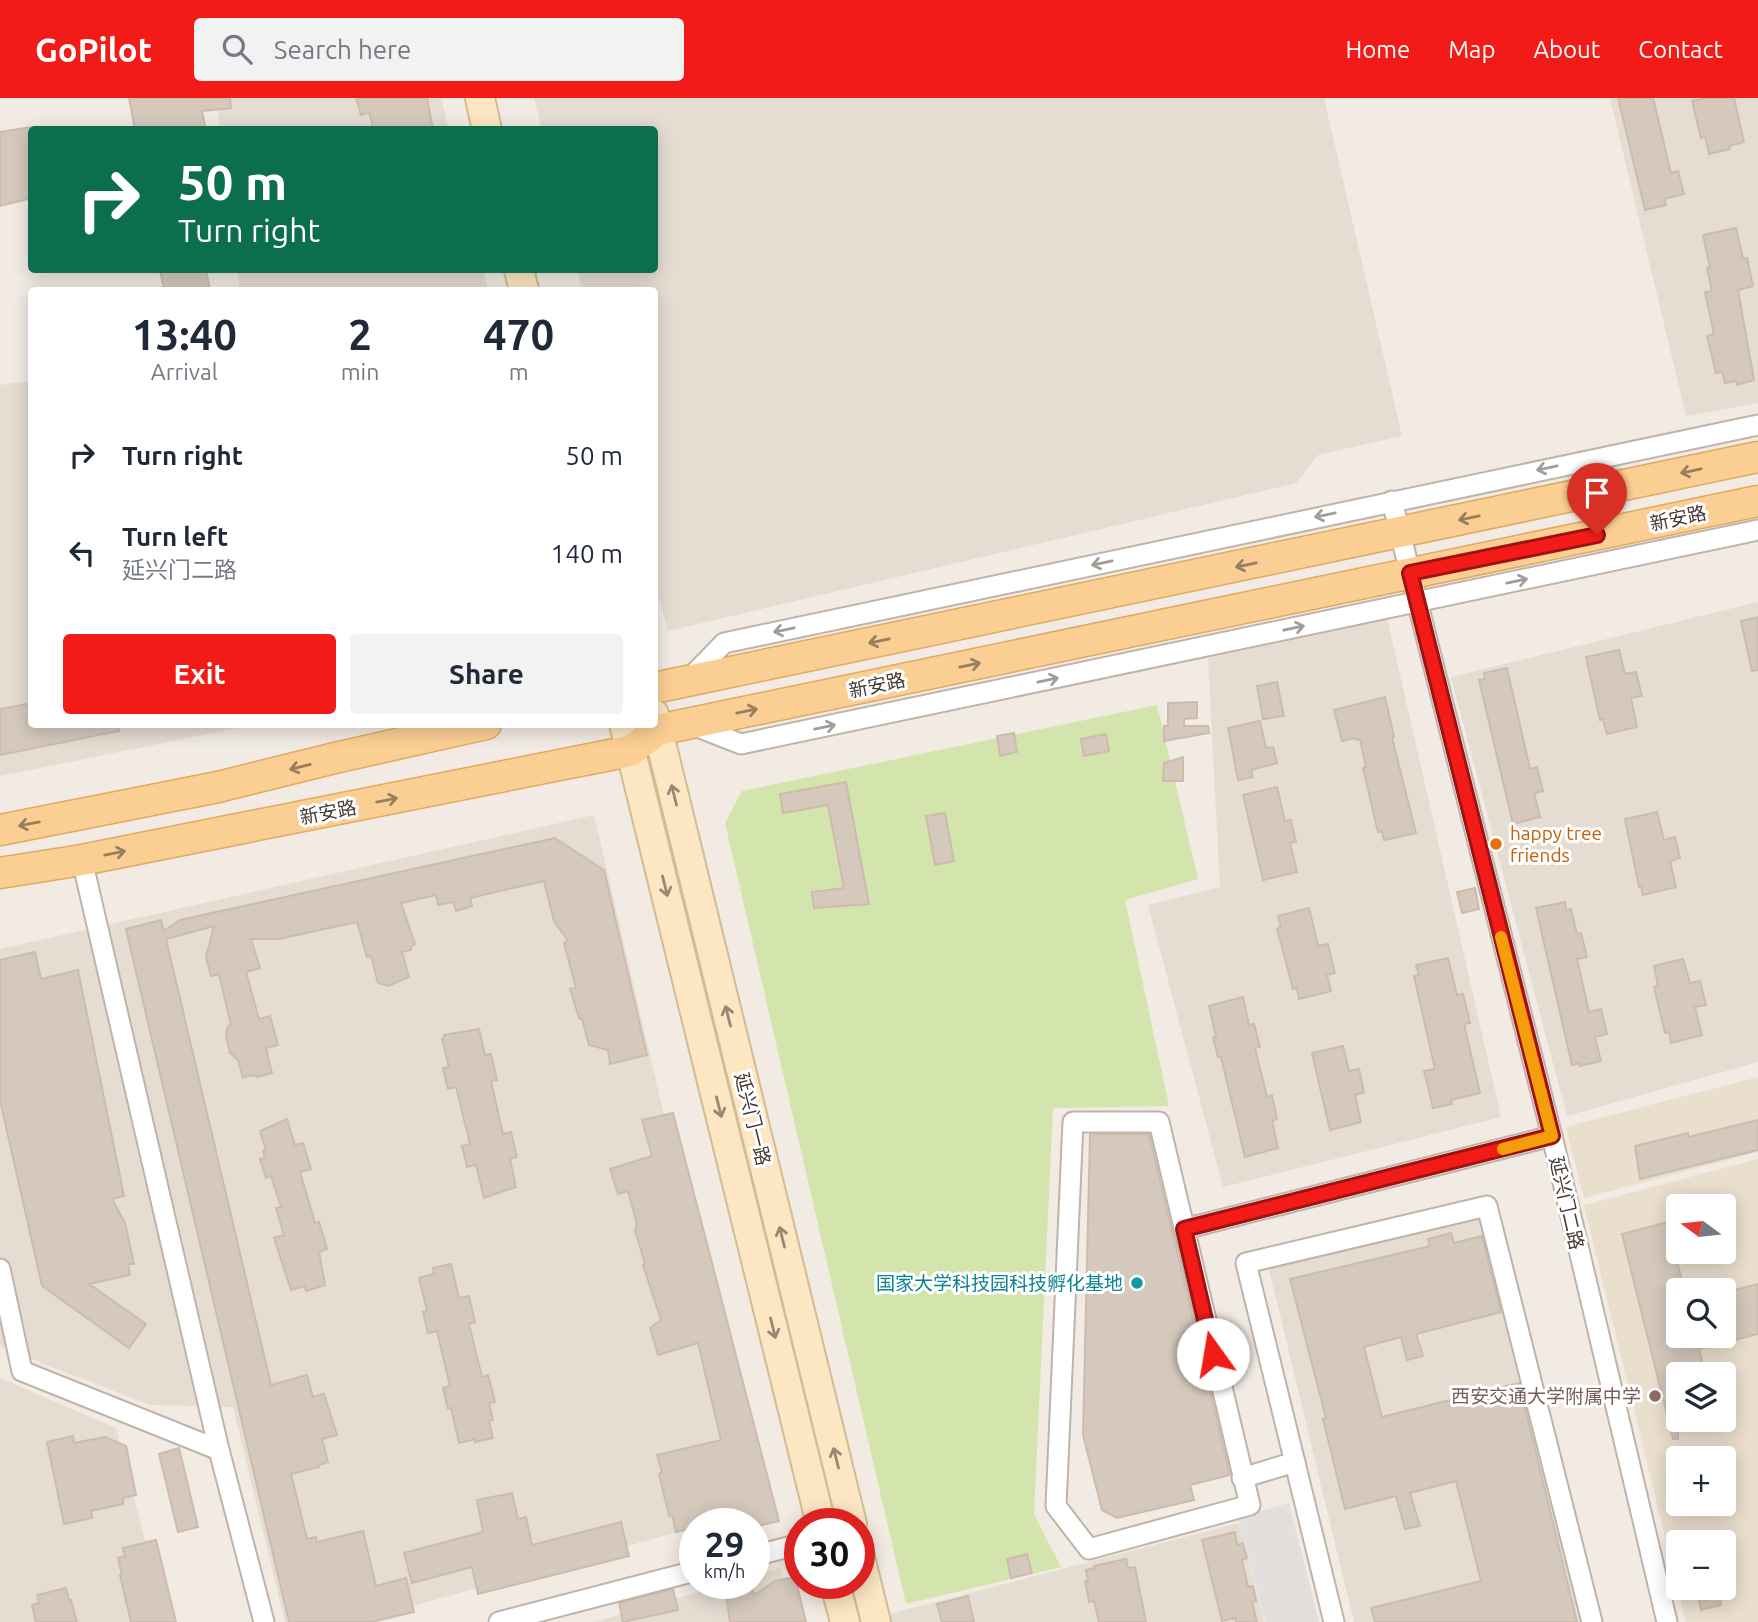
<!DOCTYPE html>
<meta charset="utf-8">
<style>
body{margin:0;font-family:Ubuntu,"Noto Sans SC",sans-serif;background:#f2f2f3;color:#1f2937;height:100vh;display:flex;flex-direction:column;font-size:26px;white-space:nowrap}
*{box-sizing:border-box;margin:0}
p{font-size:23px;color:#747a83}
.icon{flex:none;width:38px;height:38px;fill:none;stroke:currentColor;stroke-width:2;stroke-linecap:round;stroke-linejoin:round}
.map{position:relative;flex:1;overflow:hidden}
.drawer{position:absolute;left:28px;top:189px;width:630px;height:441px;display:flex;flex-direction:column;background:#fff;border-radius:7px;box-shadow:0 4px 18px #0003}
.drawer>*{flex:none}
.guide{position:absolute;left:28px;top:28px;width:630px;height:147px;border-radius:7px;box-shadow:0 4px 18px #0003;background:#0b6e4f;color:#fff;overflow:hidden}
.needle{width:46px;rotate:285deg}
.controls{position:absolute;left:1666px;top:1096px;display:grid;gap:14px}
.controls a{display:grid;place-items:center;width:70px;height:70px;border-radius:7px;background:#fff;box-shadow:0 4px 18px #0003;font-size:35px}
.speed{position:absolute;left:679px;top:1410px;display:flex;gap:14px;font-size:35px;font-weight:700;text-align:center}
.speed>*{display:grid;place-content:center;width:91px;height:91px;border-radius:50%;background:#fff;box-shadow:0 4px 18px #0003;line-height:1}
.speed small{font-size:18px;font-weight:400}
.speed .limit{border:10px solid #d22;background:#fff;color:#111}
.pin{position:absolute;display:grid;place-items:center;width:60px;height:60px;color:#fff;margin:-72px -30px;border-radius:50% 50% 50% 0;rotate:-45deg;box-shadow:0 0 7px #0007}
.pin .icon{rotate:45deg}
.me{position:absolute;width:77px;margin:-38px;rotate:347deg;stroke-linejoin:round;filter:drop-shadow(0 0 5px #0008)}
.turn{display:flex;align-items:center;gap:24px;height:147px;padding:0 35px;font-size:32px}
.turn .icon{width:91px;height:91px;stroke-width:2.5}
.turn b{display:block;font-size:49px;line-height:60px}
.eta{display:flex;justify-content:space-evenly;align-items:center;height:119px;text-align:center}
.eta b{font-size:42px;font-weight:700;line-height:49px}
.action{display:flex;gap:14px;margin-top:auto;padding:14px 35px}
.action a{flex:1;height:80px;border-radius:7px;background:#f31b18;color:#fff;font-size:28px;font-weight:700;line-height:80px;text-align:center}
.action a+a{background:#f2f2f3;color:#1f2937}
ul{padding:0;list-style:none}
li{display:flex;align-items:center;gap:21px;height:98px;padding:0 35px}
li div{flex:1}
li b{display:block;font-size:26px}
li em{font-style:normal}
header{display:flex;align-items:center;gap:42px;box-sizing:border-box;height:98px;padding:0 35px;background:#f31b18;color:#fff}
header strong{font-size:33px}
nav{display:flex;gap:38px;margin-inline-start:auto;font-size:24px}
.search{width:490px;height:63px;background:#f2f2f3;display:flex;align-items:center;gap:18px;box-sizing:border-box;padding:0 24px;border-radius:7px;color:#747a83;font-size:26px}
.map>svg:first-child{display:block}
</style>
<header>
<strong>GoPilot</strong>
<div class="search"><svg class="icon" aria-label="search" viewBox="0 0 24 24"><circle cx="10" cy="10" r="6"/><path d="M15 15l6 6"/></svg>Search here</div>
<nav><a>Home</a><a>Map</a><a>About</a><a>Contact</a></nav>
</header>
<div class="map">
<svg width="1758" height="1524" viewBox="0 0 1758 1524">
<rect width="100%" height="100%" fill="#f1ebe3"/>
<!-- residential -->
<g fill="#e5dcd2">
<polygon points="216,0 441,0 449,31 220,31"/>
<polygon points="534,0 1324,0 1402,338 1318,357 1296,385 668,533 654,480 654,192 582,192 577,172 654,172 654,32 542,31"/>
<polygon points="1610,0 1758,0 1758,305 1686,318"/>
<polygon points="237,172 483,172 488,192 240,192"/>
<polygon points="31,283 32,626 252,627 0,678 0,287"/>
<polygon points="1758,504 1758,964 1567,1018 1451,579"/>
<polygon points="1387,520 1501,1019 1223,1089 1148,807 1220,789 1208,560"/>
<polygon points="594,717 756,1412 704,1426 695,1426 695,1429 356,1524 285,1524 233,1309 150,1307 0,1249 0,851"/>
<polygon points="1483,1114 1583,1524 1354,1524 1268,1167"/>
<polygon points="0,1280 116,1330 166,1524 0,1524"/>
<polygon points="1239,1425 1264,1524 883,1524 882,1518"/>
<polygon points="780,1470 793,1524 594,1524 727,1486 754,1486 754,1478"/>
</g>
<!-- education -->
<g fill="#eadecd" fill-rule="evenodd">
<polygon points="1758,979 1758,1054 1584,1100 1566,1029"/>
<path d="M1758 1061V1524H1686L1584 1107ZM1678 1108H1724V1153H1678ZM1678 1192H1724V1237H1678ZM1678 1276H1724V1321H1678ZM1678 1360H1724V1405H1678ZM1678 1444H1724V1489H1678Z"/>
</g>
<!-- green -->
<polygon fill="#d3e5ad" points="1157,607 1198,781 1125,802 1169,1008 1053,1010 1034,1416 1061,1469 906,1506 725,725 742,693"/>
<!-- parking -->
<polygon fill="#e2dfdc" points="1289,1405 1319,1524 1265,1524 1238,1419"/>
<!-- building -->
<g fill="#d5c8bc" stroke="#cdbcad" stroke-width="2">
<polygon points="129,0 230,0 231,10 202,13 206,32 135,32"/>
<polygon points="356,0 427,0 433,32 374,32 369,14 361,17"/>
<polygon points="1618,0 1653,0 1671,75 1678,73 1684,96 1664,101 1666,107 1645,112"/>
<polygon points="1705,0 1734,0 1744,44 1729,48 1730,51 1709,56 1705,38 1701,40 1692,3"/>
<polygon points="32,29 32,100 0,108 0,34"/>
<polygon points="1736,130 1743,161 1747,160 1753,188 1738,192 1754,282 1737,287 1736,283 1725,285 1722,274 1716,275 1707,238 1714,236 1705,194 1712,193 1707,170 1710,169 1703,137"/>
<polygon points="160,172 206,172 210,192 164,192"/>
<polygon points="1758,519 1758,572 1752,573 1741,523"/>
<polygon points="1619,552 1625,576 1636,574 1642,598 1631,600 1637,629 1607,636 1603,621 1600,622 1586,559"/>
<polygon points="1507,570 1530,671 1537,669 1543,693 1534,695 1540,719 1513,726 1479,582 1485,581 1484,575"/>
<polygon points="1277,584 1284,618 1263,621 1257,588"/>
<polygon points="1385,599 1394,639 1392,640 1416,735 1384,742 1382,733 1378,734 1363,670 1366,669 1360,641 1356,642 1355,640 1342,643 1334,612"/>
<polygon points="1197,604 1197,620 1184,621 1184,628 1208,628 1209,635 1164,643 1164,628 1168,628 1168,605"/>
<polygon points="32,605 32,626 119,626 119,633 0,657 0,611"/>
<polygon points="1260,623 1266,650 1273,649 1277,665 1251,672 1253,679 1238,682 1228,630"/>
<polygon points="1014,635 1017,654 1000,658 997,638"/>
<polygon points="1106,636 1109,653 1084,658 1081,641"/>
<polygon points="1183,659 1183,683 1163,683 1164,665"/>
<polygon points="846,684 869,806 814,810 812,794 844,790 828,707 783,715 780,696"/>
<polygon points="1277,689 1285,723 1291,722 1296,744 1290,745 1297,774 1263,782 1243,697"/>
<polygon points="1657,714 1664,742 1675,739 1680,760 1670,763 1676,789 1643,797 1641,789 1639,789 1625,721"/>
<polygon points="945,715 954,763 935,767 926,718"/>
<polygon points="555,740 604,772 647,957 610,966 608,952 589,947 582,921 579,920 570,891 576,890 564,845 568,843 554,823 544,783 470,800 472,808 456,813 453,804 438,807 436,797 401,805 415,846 411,849 411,852 402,854 409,879 388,888 378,885 371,858 367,859 357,824 279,841 251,841 260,870 246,874 259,921 270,918 278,947 266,950 272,975 258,979 251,977 243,980 238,962 230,955 226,937 228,928 231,927 219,876 211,878 206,859 214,828 166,841 271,1287 307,1277 313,1299 324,1296 337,1337 322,1341 328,1364 319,1367 319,1369 291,1376 307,1441 316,1439 317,1444 363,1433 376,1488 406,1480 414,1514 371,1524 289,1524 126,831 161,822 164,833 180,822"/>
<polygon points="1475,790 1479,811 1462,815 1457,794"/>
<polygon points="1565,804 1566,812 1571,811 1577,836 1581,835 1587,859 1577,861 1589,914 1601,911 1607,936 1595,939 1601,963 1580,968 1580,965 1572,967 1536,810"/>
<polygon points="1309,810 1318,848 1328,846 1335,875 1327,877 1331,893 1299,901 1297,890 1293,891 1281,845 1277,831 1281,829 1278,818"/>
<polygon points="35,854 41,881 78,872 124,1098 112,1101 125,1125 134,1166 128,1166 130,1177 89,1186 146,1226 129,1250 42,1188 0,1002 0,862"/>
<polygon points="1448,860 1457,897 1463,896 1470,925 1464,926 1480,995 1451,1002 1452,1006 1433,1010 1424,973 1435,971 1414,878 1419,877 1416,867"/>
<polygon points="1683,861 1690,885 1700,883 1706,907 1695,909 1702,937 1671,945 1669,934 1665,935 1654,889 1658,887 1654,868"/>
<polygon points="1243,899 1249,927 1254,926 1260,949 1255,950 1267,999 1272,997 1277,1021 1272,1023 1278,1050 1245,1059 1221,959 1218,959 1213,939 1216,939 1209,908"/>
<polygon points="479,931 485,957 491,956 497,982 491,983 503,1036 511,1034 517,1059 510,1061 516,1089 484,1100 476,1067 467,1069 462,1048 470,1046 456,989 448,991 443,970 449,969 442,941 444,941 444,937"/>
<polygon points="1343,948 1349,973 1359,971 1364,994 1355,997 1361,1024 1330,1032 1312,955"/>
<polygon points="673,1015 779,1423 754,1429 754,1426 741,1426 739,1417 704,1426 695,1426 693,1430 676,1434 672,1417 669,1418 659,1376 662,1374 657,1357 721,1342 698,1245 658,1257 650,1230 661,1222 643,1167 645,1166 635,1132 637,1126 628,1093 618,1096 610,1071 652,1058 642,1022"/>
<polygon points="287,1021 295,1047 303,1045 311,1071 300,1074 315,1125 319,1124 327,1151 319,1154 325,1187 306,1193 305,1188 291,1192 274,1140 284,1137 276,1110 281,1109 271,1078 266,1080 260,1061 265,1060 263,1053 266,1052 260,1033"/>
<polygon points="1758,1022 1758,1052 1640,1081 1635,1048 1688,1035 1688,1039"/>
<polygon points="1090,1036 1149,1036 1230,1377 1190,1387 1194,1402 1117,1420 1102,1412 1083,1337"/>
<polygon points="1668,1124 1684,1192 1678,1192 1678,1237 1724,1237 1724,1195 1758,1186 1758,1236 1699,1251 1705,1276 1678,1276 1678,1341 1673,1341 1622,1136"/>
<polygon points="1451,1135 1454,1145 1482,1138 1501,1214 1416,1236 1423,1258 1407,1262 1401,1239 1364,1249 1382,1319 1519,1285 1577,1524 1375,1524 1371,1510 1481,1483 1456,1383 1410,1395 1420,1428 1405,1431 1396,1398 1345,1411 1323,1321 1326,1320 1290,1181 1430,1148 1428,1141"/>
<polygon points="451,1166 459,1200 469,1198 475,1224 469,1226 482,1279 488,1277 495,1304 489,1305 493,1322 489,1323 493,1340 475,1344 475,1341 459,1345 451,1310 448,1311 443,1290 450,1288 437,1233 428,1235 423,1214 427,1213 419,1180 434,1176 433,1170"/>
<polygon points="73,1338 74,1345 105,1339 126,1348 136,1397 123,1400 123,1406 91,1413 92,1420 64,1426 47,1344"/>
<polygon points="179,1350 198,1429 178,1434 159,1356"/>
<polygon points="512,1395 518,1421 526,1419 532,1447 621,1424 629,1458 478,1496 472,1469 412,1485 404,1455 483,1434 477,1402"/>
<polygon points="1235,1434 1237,1447 1243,1445 1247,1460 1242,1462 1248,1489 1253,1488 1256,1503 1252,1504 1257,1524 1236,1524 1235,1520 1222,1523 1202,1442"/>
<polygon points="156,1442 176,1524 131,1524 120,1477 122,1477 118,1460 125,1458 123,1450"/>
<polygon points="1027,1456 1032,1475 1011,1480 1007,1461"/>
<polygon points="1126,1461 1128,1470 1135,1469 1146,1524 1099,1524 1094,1503 1089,1504 1085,1483 1088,1483 1086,1472 1095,1470 1094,1468"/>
<polygon points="795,1479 806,1524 730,1524 726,1497 752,1490 754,1497 775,1483"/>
<polygon points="1696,1489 1717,1489 1721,1507 1701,1512"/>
<polygon points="66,1490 69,1502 71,1502 77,1524 36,1524 32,1507 39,1505 37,1497"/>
<polygon points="673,1491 678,1512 623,1524 619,1505"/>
<polygon points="968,1498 974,1524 942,1524 937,1506"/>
</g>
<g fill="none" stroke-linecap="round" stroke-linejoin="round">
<!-- street casing -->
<g stroke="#bfb4a9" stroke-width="23">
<g id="street">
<polyline points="1392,403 1552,1038 1667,1524"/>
<polyline points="688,582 724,545 1758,327"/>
<polyline points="690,626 741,646 1758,432"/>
<polyline points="82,762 219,1352 264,1524"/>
<polygon points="1073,1024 1159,1024 1250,1407 1089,1451 1056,1408"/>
<polyline points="1184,1131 1552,1038"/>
<polyline points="0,1171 22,1273 219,1352"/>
<polyline points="1242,1380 1295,1364"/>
<polyline points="754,1458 800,1446"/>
<polyline points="499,1524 695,1473"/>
<polyline points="1334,1524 1246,1165 1487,1108 1592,1524"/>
</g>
</g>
<!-- secondary casing -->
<g stroke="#d3bb96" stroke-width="32">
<g id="secondary">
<polyline points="480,0 487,32"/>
<polyline points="519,172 524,192"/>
<polyline points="654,616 852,1426"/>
<polyline points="624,626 821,1426"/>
<polyline points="859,1455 876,1524"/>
<polyline points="835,1486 845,1524"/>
</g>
</g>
<!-- primary casing -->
<g stroke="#dfa963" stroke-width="33">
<g id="primary">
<polyline points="654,590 1758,359"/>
<polyline points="0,732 218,689 339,659 486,626"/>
<polyline points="0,775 82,762 630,653 658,632 1758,403"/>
</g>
</g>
<!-- street -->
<use href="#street" stroke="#fff" stroke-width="19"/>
<!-- secondary -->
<use href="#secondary" stroke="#fde6c2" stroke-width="28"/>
<!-- primary -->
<use href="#primary" stroke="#fbcf93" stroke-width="30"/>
</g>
<!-- one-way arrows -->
<defs><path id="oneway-shaft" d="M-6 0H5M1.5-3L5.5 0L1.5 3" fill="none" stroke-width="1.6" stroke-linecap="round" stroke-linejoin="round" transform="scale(1.75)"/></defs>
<g stroke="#a19d9a">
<use href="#oneway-shaft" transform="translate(1547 370) rotate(168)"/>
<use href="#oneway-shaft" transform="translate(1325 417) rotate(168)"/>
<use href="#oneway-shaft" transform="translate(1102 465) rotate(168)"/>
<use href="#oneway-shaft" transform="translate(1517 483) rotate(-12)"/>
<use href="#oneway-shaft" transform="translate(1294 530) rotate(-12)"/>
<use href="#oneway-shaft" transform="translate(784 532) rotate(168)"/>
<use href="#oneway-shaft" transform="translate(1048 582) rotate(-12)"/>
<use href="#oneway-shaft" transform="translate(825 629) rotate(-12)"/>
</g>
<g stroke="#967e5f">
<use href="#oneway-shaft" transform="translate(1691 373) rotate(168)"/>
<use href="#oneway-shaft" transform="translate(1469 420) rotate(168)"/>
<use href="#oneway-shaft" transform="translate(1246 467) rotate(168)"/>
<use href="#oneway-shaft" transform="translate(879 543) rotate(168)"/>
<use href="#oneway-shaft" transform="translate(970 567) rotate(-12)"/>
<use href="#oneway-shaft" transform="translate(747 613) rotate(-12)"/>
<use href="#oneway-shaft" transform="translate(300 669) rotate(166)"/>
<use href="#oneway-shaft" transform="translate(387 702) rotate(-11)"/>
<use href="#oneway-shaft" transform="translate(29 726) rotate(169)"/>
<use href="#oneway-shaft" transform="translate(115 755) rotate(-11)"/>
</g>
<g stroke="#978874">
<use href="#oneway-shaft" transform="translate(674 697) rotate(-104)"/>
<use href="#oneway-shaft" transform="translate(665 788) rotate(76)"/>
<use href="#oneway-shaft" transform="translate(728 918) rotate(-104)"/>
<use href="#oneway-shaft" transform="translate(719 1009) rotate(76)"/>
<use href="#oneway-shaft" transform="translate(782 1139) rotate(-104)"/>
<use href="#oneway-shaft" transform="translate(773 1230) rotate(76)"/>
<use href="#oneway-shaft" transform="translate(836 1360) rotate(-104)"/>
</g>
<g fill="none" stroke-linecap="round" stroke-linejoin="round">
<!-- route casing -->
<g stroke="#9e1210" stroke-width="18">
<polyline id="route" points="1213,1256 1184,1131 1552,1038 1410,475 1597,437"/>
</g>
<!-- route -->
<use href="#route" stroke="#f31b18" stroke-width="12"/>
<!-- slow -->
<polyline stroke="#f59e0b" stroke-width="12" points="1501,839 1552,1038 1503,1051"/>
</g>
<!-- markers -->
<circle fill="#e8710a" stroke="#fff" stroke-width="2.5" cx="1496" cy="746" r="7"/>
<circle fill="#0f9aa8" stroke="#fff" stroke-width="2.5" cx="1137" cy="1185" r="7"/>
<circle fill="#8d6e63" stroke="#fff" stroke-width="2.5" cx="1655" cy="1298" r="7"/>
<g text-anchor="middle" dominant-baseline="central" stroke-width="6" stroke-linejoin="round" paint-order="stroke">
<!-- street labels -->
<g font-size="19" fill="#433b34" stroke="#fff">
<text transform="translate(1678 420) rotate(-12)">新安路</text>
<text transform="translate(877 587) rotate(-12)">新安路</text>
<text transform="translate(328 714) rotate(-11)">新安路</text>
<text transform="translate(753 1021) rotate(76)">延兴门一路</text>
<text transform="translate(1567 1105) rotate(77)">延兴门二路</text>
</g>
<!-- food labels -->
<g font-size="19" fill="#c56008" stroke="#fff" text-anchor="start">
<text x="1510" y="735">happy tree<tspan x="1510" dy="22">friends</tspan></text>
</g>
<!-- culture labels -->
<g font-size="19" fill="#0d838f" stroke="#fff" text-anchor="end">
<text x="1123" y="1185">国家大学科技园科技孵化基地</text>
</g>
<!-- education labels -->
<g font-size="19" fill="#785e54" stroke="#fff" text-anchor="end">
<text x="1641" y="1298">西安交通大学附属中学</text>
</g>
</g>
</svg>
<div class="controls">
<a><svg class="needle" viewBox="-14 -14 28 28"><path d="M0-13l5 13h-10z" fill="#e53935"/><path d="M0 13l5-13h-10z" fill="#747a83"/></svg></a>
<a><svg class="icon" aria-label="search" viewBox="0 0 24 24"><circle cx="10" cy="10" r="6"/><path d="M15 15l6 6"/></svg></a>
<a><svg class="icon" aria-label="layers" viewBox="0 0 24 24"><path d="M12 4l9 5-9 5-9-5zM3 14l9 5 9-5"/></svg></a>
<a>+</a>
<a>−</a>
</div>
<div class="speed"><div>29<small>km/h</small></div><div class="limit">30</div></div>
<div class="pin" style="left:1597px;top:437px;background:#d93025"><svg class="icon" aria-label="arrive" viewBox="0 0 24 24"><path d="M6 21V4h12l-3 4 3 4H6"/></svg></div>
<svg class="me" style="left:1213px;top:1256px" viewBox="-20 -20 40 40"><circle r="19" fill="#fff"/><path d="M0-13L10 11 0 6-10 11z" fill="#f31b18"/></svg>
<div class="guide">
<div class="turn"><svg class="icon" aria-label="right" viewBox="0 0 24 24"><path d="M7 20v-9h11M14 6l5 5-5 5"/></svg><div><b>50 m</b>Turn right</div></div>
</div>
<section class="drawer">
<div class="eta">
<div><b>13:40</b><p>Arrival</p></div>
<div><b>2</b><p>min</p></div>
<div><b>470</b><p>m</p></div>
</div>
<ul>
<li><svg class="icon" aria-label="right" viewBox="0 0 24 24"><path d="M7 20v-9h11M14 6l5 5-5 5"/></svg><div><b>Turn right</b></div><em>50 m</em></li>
<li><svg class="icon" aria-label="left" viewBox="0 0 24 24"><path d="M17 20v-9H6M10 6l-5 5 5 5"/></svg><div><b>Turn left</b><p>延兴门二路</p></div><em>140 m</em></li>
</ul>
<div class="action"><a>Exit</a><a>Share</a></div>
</section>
</div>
